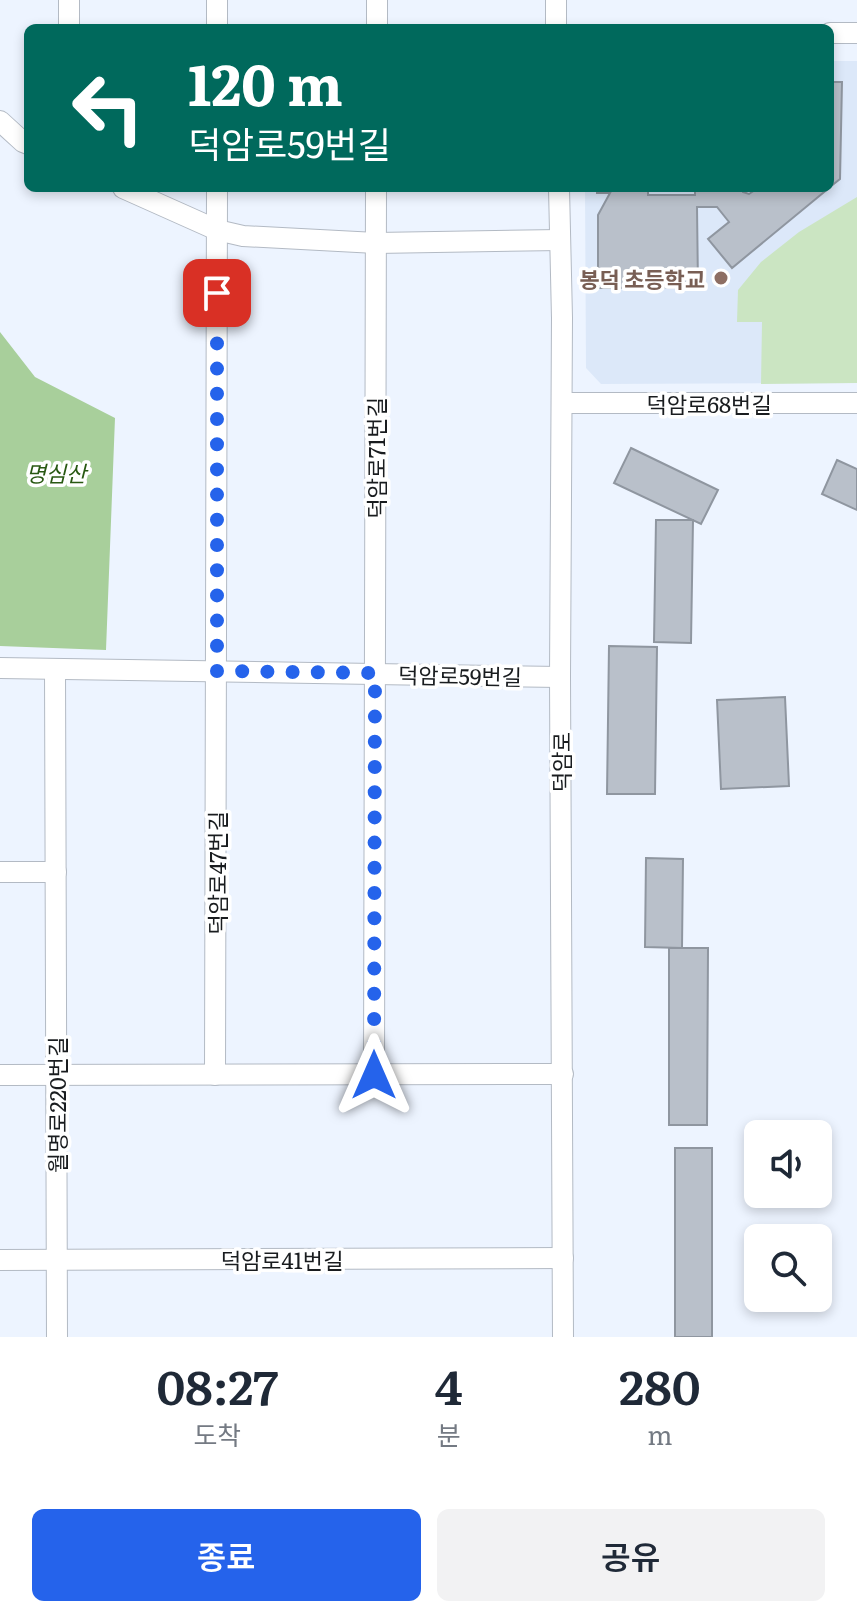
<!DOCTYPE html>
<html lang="ko">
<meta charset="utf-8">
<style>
body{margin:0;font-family:Literata,"Noto Sans KR",serif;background:#f2f2f3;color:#1f2937;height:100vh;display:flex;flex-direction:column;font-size:30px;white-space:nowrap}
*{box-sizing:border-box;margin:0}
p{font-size:26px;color:#747a83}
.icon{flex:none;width:44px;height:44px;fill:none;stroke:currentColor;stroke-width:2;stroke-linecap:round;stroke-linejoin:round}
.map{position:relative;height:1337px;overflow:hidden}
.drawer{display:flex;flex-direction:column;background:#fff;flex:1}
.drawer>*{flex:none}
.hud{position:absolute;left:24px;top:24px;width:810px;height:168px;border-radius:12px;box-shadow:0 4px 12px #0003;background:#00695c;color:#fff;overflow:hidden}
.tools{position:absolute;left:744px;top:1120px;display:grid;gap:16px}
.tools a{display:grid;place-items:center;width:88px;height:88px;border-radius:12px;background:#fff;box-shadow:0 4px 12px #0003;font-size:40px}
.pin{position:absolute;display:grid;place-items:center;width:68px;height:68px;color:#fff;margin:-34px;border-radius:16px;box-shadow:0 4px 12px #0006}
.me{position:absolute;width:88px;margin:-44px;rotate:0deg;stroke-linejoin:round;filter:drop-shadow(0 0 6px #0008)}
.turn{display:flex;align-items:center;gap:28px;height:168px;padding:0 32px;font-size:36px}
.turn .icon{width:104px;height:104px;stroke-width:2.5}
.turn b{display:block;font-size:56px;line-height:68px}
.eta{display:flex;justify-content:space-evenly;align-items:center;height:136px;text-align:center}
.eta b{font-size:48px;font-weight:600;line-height:56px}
.cta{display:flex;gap:16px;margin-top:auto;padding:16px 32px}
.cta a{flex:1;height:92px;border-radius:12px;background:#2563eb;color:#fff;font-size:32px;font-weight:600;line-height:92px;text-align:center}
.cta a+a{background:#f2f2f3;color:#1f2937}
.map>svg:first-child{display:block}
</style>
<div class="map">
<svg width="857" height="1337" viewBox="0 0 857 1337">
<rect width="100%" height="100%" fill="#edf4ff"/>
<!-- built -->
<polygon fill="#dce8f9" points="830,61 857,61 857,383 601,384 586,368 585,188 830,188"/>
<!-- green -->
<polygon fill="#cbe5c2" points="857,197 857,383 761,384 762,322 737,322 738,290 761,262 799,232"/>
<!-- forest -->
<polygon fill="#a8cf9b" points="0,332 35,377 115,418 106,650 0,646"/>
<!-- building -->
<g fill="#b9c0ca" stroke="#8f96a0" stroke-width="2">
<polygon points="830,71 833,71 833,82 842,82 840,179 830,187"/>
<polygon points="597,188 648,188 648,195 695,195 695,188 743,188 743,192 749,194 758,188 829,188 732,268 708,239 729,222 717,207 697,207 698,287 598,288 598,215 610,193 597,193"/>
<polygon points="631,448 718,490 701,524 614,483"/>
<polygon points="837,460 857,469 857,510 822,494"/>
<polygon points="656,520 693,520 691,643 654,642"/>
<polygon points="609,646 657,647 655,794 607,794"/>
<polygon points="785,697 789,786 721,789 717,700"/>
<polygon points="646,858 683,859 682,948 645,947"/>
<polygon points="669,948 708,948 707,1125 669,1125"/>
<rect x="675" y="1148" width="37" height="189"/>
</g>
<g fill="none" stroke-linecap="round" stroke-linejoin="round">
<!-- minor casing -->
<g stroke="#b3bac4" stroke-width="22">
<g id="minor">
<polyline points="217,0 217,28"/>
<polyline points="556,0 556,28"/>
<polyline points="69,28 69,0"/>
<polyline points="377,28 377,0"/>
<polyline points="830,33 857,33"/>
<polyline points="0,121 23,142 28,144"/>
<polyline points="123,188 217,230 243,236 376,243 560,240"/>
<polyline points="559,188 562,318 560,677 563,1337"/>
<polyline points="562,403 857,403"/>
<polyline points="0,668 560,677"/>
<polyline points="55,669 57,1337"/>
<polyline points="0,872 56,872"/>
<polyline points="0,1075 563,1074"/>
<polyline points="215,1075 217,188"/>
<polyline points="374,1075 376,188"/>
<polyline points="0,1260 563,1258"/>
</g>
</g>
<!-- minor -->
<use href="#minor" stroke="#fff" stroke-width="20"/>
</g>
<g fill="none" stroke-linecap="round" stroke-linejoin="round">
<!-- route -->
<polyline stroke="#2563eb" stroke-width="14" stroke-dasharray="0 25.2" points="217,293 217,671 375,673 374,1075"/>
</g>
<!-- markers -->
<circle fill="#8d6e63" stroke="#fff" stroke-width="3" cx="721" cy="278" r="8"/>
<g text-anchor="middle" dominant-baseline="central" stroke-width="7" stroke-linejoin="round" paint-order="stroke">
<!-- education labels -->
<g font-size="22" font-weight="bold" fill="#785e54" stroke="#fff" text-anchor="end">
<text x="705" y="278">봉덕 초등학교</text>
</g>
<!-- street labels -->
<g font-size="22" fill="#191c1f" stroke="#fff">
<text x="709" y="403">덕암로68번길</text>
<text transform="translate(375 458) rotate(-90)">덕암로71번길</text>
<text transform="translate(460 675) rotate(1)">덕암로59번길</text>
<text transform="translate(560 762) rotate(-90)">덕암로</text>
<text transform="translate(216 873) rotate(-90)">덕암로47번길</text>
<text transform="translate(56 1105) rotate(-90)">월명로220번길</text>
<text x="282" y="1259">덕암로41번길</text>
</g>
<!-- park labels -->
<g font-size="22" font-style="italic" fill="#285812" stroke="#fff">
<text x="56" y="472">명심산</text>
</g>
</g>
</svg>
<div class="tools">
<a><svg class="icon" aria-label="sound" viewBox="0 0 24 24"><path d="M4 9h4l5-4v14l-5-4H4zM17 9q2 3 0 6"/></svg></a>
<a><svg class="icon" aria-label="search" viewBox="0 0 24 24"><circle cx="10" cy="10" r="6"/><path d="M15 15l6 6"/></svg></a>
</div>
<div class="pin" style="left:217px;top:293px;background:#d93025"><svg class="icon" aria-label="arrive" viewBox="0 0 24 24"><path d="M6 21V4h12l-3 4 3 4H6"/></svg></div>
<svg class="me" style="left:374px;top:1075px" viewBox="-20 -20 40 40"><path d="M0-17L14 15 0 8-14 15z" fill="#2563eb" stroke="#fff" stroke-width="4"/></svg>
<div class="hud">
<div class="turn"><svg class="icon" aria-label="left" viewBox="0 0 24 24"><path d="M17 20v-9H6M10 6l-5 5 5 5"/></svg><div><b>120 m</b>덕암로59번길</div></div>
</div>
</div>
<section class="drawer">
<div class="eta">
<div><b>08:27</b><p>도착</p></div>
<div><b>4</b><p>분</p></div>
<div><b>280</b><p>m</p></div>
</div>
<div class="cta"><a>종료</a><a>공유</a></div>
</section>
